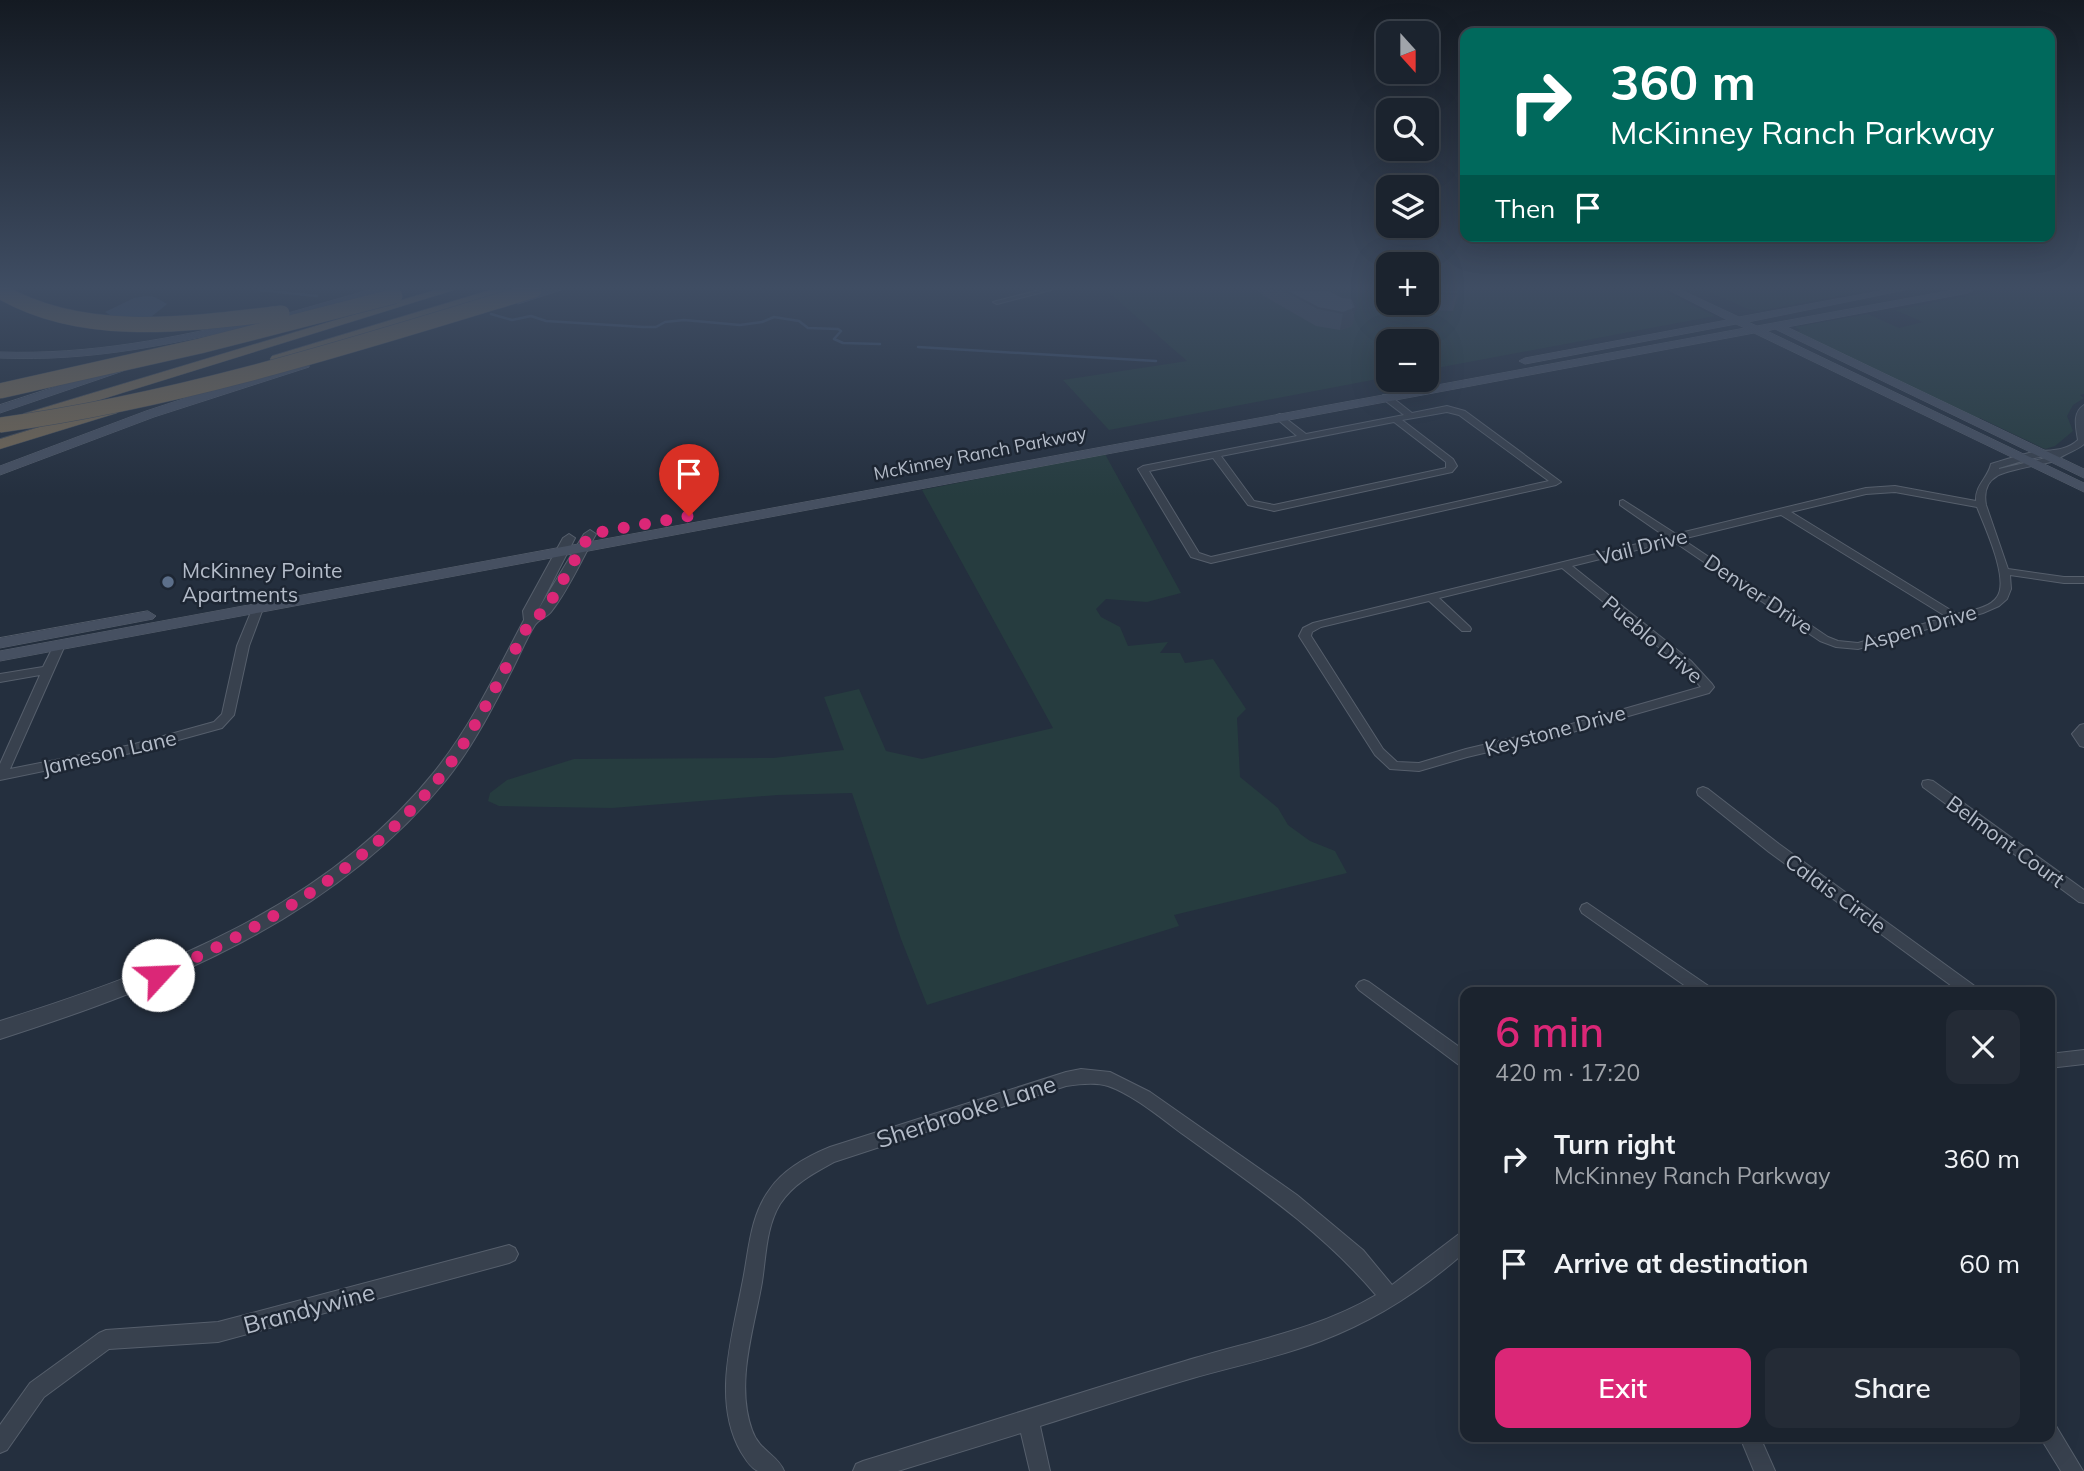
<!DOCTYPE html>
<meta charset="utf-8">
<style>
body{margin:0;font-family:Mulish,sans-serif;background:#242b36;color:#f1f3f6;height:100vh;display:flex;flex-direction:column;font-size:26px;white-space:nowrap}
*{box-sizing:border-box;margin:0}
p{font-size:23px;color:#a0a4aa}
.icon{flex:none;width:38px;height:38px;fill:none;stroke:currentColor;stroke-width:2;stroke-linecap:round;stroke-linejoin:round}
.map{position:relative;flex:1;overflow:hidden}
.panel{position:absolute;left:1460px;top:987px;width:595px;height:455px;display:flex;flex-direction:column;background:#1b232e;border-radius:14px;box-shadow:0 7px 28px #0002,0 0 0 2px #39404a}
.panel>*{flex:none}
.hud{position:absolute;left:1460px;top:28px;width:595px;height:214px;border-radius:14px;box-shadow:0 7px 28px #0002,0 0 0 2px #39404a;background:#00695c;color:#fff;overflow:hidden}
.needle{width:46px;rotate:159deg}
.controls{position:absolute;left:1376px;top:21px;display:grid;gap:14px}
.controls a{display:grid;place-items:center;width:63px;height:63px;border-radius:14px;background:#1b232e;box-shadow:0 7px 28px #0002,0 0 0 2px #39404a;font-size:35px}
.pin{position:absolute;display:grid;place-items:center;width:60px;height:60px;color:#fff;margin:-72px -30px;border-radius:50% 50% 50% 0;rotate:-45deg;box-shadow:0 0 7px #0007}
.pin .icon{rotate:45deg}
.me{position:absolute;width:77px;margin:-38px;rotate:65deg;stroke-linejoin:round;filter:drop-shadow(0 0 5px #0008)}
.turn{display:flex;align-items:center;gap:24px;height:147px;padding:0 35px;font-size:32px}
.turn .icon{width:91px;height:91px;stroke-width:2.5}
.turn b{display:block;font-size:49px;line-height:60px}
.then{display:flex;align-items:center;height:66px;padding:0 35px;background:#0003;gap:14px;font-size:26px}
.round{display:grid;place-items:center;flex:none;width:74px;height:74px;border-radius:14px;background:#242b36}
.head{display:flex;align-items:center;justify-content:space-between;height:119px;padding:0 35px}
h1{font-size:42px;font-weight:600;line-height:52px;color:#db2777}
.cta{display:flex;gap:14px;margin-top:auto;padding:14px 35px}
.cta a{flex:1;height:80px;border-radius:14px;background:#db2777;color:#fff;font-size:28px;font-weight:600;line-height:80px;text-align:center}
.cta a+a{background:#242b36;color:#f1f3f6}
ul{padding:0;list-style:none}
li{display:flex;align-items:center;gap:21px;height:105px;padding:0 35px}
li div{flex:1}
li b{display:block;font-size:26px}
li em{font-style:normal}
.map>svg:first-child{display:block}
</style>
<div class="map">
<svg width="2084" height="1471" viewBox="0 0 2084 1471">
<rect width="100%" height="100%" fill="#242f3e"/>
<!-- green -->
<g fill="#263c3f">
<polygon points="1106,290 1388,290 1388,303 1426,303 1426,290 1661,290 1715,316 1426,370 1426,341 1388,341 1388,377 1109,430 1063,380 1187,361"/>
<polygon points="1705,290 1870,290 1759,311 1748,309"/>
<polygon points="1999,290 2084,290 2084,394 2080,395 2084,398 2073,405 2067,416 2073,431 2055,446 2045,449 1980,418 1974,419 1796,332 1801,330 1795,327 1868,314 1899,328 1923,322 1895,310"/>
<polygon points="1105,454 1181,593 1147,602 1106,599 1096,609 1101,617 1120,627 1128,646 1168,642 1160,653 1180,653 1185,663 1213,659 1246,709 1237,718 1240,777 1278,808 1288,825 1310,841 1335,851 1347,873 1174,915 1179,926 927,1005 901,939 852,793 778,795 612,808 499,806 488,801 490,793 507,780 574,759 773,758 844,750 824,697 859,689 886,751 922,759 1053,728 922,490"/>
</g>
<!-- water -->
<polygon fill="#394c67" points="147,296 155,297 167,304 151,317 115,318 105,312 134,298"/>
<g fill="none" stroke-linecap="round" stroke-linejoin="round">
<!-- stream -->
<g stroke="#394c67" stroke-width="2.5">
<polyline points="259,290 317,296"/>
<polyline points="491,314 512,320 531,316 546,321 643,327 656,327 665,322 684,320 740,325 762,322 774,317 799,321 808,328 838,329 841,331 834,339 843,343 880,344"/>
<polyline points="918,347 1156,361"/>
</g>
<!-- minor casing -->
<g stroke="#565f6c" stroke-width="2">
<g id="minor">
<polygon points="1040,290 1051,290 997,304 993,302"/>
<path d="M1383 395H1389L1412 413 1447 406 1465 411 1561 482 1556 485 1211 563 1191 557 1138 469 1143 466 1297 436 1277 419V415L1280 414 1306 434 1404 415 1383 399ZM1447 412 1459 415 1549 481 1211 557 1199 553 1149 471 1213 458 1248 505 1274 511 1452 472 1457 466 1453 459 1402 420ZM1394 422 1446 462V468L1274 505 1254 501 1221 456Z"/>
<path d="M2084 405V444C2075 452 2064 453 2056 461 2043 464 2007 470 1997 476 1986 482 1984 494 1986 505L2008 569 2064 577H2084V583H2064L2010 575 2011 589 2007 599 1999 606 1983 613 1858 649 1836 647 1820 641 1673 541 1572 566 1691 661 1712 684 1714 687 1709 693 1569 733 1467 757 1419 771 1390 769 1375 755 1299 636 1303 628 1313 623 1666 537 1620 505V501L1623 500 1676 534 1866 488 1895 486 1976 501C1975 485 1988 478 1991 464 2004 460 2016 456 2029 453 2046 449 2064 453 2078 440 2076 427 2072 413 2084 405ZM2051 455 2050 457 1999 469V468L2029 459ZM1895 492 1977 507C1984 525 2010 580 1997 597 1990 608 1969 611 1957 614L1791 512 1866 494ZM1781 515 1947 617 1858 643 1838 641 1828 637 1682 539ZM1562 568 1683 667 1701 687 1568 725 1466 749 1419 763 1397 762 1383 749 1311 636 1312 632 1321 627 1429 601 1462 631H1470L1471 629 1470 627 1439 598Z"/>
<polygon points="263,592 268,595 249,646 234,715 222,728 131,753 0,780 0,764 40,675 0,682 0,674 43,667 55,643 59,642 65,645 10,769 131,745 214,722 222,714 237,646 258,595"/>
<polygon points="2084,724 2084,747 2080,746 2072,734 2080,725"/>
<polygon points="1928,780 1933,781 2084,890 2084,903 2079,902 1923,787 1922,784 1923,781"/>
<polygon points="1703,787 1708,789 1779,844 1976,987 1979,992 1960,992 1769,852 1698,795 1697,792 1698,789"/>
<polygon points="1587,903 1710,987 1713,992 1694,992 1582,913 1580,909 1582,905"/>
<polygon points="1364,980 1369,982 1465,1051 1465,1067 1459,1065 1359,990 1356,986 1359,982"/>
<polygon points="2084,1050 2084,1064 2049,1068 2049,1054"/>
<path d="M1081 1069 1110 1072 1150 1092 1297 1195 1363 1250 1392 1285 1459 1234 1465 1231V1252C1422 1290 1374 1321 1321 1341 1279 1357 1235 1366 1193 1378 1141 1393 1091 1410 1040 1426L1050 1471H1030L1021 1433 898 1471H853L856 1464 863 1461C971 1428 1077 1393 1185 1361 1250 1341 1317 1330 1376 1295 1320 1229 1253 1185 1184 1135 1162 1119 1134 1095 1108 1086 1095 1082 1079 1084 1066 1086L834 1162C814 1173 793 1184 780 1204 766 1227 766 1256 762 1282 754 1329 735 1383 752 1430 759 1451 778 1455 784 1471 777 1471 765 1471 758 1471 750 1468 745 1458 741 1452 712 1401 732 1338 742 1285 749 1253 749 1217 770 1189 784 1169 808 1156 830 1147L1066 1072Z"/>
<polygon points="509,1245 515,1248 518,1254 515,1260 509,1263 218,1342 109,1349 44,1397 7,1450 0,1453 0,1425 30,1383 99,1333 106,1330 218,1322"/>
<polygon points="2049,1423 2056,1426 2083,1471 2061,1471 2040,1437 2049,1437"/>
<polygon points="1740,1437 1760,1437 1775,1471 1754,1471"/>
</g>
</g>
<!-- tertiary casing -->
<g stroke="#565f6c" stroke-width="2">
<path id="tertiary" d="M590 530 596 534C582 559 569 589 551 612 547 617 539 619 535 625 526 639 519 657 511 672 492 709 472 748 446 780 333 919 165 986 0 1039V1021C160 971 327 906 435 771 472 725 497 671 524 620L523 611 563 538 569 534 575 538 538 610 584 534Z"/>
</g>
<!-- secondary casing -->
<g stroke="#565f6c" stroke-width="1">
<g id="secondary">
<path d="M369 290H384L270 324 262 323C175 344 90 362 0 358V352C90 355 175 338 262 317L266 319Z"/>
<polygon points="546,290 561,290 518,304 513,301"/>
<polygon points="1669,290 1681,290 1739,317 1885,290 1905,290 1748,322 1757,326 1953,290 1973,290 1968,293 1787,327 2084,469 2084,478 1775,329 1767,331 2084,483 2084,492 1754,333 0,661 0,651 1745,328 1736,324 1525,364 1519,361 1525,358 1727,320"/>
<polygon points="305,362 309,363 309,367 154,417 0,475 0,466 146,411 256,375 264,375"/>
<polygon points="119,366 125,369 123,371 0,413 0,405"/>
<polygon points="148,611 156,616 153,619 0,648 0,638"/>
</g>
</g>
<!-- motorway casing -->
<g stroke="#434c59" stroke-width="1">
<g id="motorway">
<polygon points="435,290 454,290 35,420 23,420 21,417 23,414"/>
<polygon points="490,290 509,290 282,362 272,362 270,359 272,356"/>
<polygon points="111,405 119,410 117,413 0,449 0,439"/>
</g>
</g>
<!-- minor -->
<use href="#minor" fill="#38414e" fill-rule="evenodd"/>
<!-- tertiary -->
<use href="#tertiary" fill="#38414e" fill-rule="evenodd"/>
<!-- secondary -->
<use href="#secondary" fill="#465061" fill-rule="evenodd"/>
<!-- motorway -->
<use href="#motorway" fill="#746855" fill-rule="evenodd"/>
<!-- motorway-bridge casing -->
<g stroke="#434c59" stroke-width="16" stroke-linecap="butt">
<g id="motorway-bridge">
<path d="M0 291C83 340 190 324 282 313"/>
<polyline points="0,391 200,346 395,296"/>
<path d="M0 425C183 400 357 344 534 290"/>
</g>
</g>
<!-- motorway-bridge -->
<use href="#motorway-bridge" stroke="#746855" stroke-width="15"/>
</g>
<!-- wall -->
<g fill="#3b4654">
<polygon points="1257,290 1329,290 1352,326 1340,330 1316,326 1264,296"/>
<polygon points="1426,290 1460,290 1457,302 1453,311 1427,310 1418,303 1426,303"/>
</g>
<!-- shaded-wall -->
<g fill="#303945">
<polygon points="1459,290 1460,290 1457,302 1453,311"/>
<polygon points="1356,308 1352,326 1340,330 1343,313"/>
</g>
<!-- building -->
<g fill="#455162" stroke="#303945" stroke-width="2">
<polygon points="1284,290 1329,290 1342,297 1352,298 1356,308 1343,313 1318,308"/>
<polygon points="1427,290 1459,290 1458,294 1431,293"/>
</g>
<!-- sky -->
<linearGradient id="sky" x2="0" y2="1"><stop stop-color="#141a22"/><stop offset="0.58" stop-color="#3f4d63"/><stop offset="1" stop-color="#3f4d63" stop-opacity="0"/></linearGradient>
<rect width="2084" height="496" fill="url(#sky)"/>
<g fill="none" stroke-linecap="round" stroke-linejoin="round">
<!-- route -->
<path stroke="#db2777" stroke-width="12" stroke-dasharray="0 21.6" d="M158 975C261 929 368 867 440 777 477 730 502 673 531 620L545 611 590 534 689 516"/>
</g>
<!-- markers -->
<circle fill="#5c6f8a" stroke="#1d2633" stroke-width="2.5" cx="168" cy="582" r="7"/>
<g text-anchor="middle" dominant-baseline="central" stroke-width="5" stroke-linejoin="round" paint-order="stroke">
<!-- far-street labels -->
<g font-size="18" fill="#b4bcc9" stroke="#1d2633">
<text transform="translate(980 453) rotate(-11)">McKinney Ranch Parkway</text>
</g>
<!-- street labels -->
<g font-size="21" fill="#b4bcc9" stroke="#1d2633">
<text transform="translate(1642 546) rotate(-14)">Vail Drive</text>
<text transform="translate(1759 594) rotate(34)">Denver Drive</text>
<text transform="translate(1919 627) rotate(-16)">Aspen Drive</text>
<text transform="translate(1653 639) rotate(40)">Pueblo Drive</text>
<text transform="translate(1555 730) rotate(-15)">Keystone Drive</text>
<text transform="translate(109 752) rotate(-13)">Jameson Lane</text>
<text transform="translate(2006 841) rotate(36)">Belmont Court</text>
<text transform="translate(1836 893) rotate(36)">Calais Circle</text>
</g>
<!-- poi labels -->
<g font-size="21" fill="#b4bcc9" stroke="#1d2633" text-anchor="start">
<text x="182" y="570">McKinney Pointe<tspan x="182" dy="24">Apartments</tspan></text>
</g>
<!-- near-street labels -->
<g font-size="24" fill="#b4bcc9" stroke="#1d2633">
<text transform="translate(966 1111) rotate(-18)">Sherbrooke Lane</text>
<text transform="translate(309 1308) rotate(-15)">Brandywine</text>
</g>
</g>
</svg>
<div class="controls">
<a><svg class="needle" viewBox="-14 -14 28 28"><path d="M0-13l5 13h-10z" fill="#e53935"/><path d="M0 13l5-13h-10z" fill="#a0a4aa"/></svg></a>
<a><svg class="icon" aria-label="search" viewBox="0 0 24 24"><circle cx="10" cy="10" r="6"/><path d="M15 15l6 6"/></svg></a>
<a><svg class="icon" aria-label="layers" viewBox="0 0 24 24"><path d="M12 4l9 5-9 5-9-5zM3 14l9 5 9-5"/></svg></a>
<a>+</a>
<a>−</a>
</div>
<div class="pin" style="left:689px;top:516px;background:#d93025"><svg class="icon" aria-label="arrive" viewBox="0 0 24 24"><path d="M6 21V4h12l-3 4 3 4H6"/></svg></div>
<svg class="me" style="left:158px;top:975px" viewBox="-20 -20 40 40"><circle r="19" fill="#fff"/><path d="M0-13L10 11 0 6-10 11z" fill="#db2777"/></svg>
<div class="hud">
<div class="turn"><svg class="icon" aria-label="right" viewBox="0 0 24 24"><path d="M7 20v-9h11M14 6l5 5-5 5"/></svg><div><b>360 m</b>McKinney Ranch Parkway</div></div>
<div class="then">Then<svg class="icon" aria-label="arrive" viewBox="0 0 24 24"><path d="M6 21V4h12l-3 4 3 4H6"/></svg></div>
</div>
<section class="panel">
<div class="head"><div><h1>6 min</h1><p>420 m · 17:20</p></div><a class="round"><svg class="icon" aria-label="close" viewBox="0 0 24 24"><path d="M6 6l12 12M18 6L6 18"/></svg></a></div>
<ul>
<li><svg class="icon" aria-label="right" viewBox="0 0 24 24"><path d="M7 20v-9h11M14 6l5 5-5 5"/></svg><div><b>Turn right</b><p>McKinney Ranch Parkway</p></div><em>360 m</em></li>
<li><svg class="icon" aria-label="arrive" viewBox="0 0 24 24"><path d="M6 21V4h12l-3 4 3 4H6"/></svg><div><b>Arrive at destination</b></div><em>60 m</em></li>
</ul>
<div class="cta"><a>Exit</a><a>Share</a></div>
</section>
</div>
